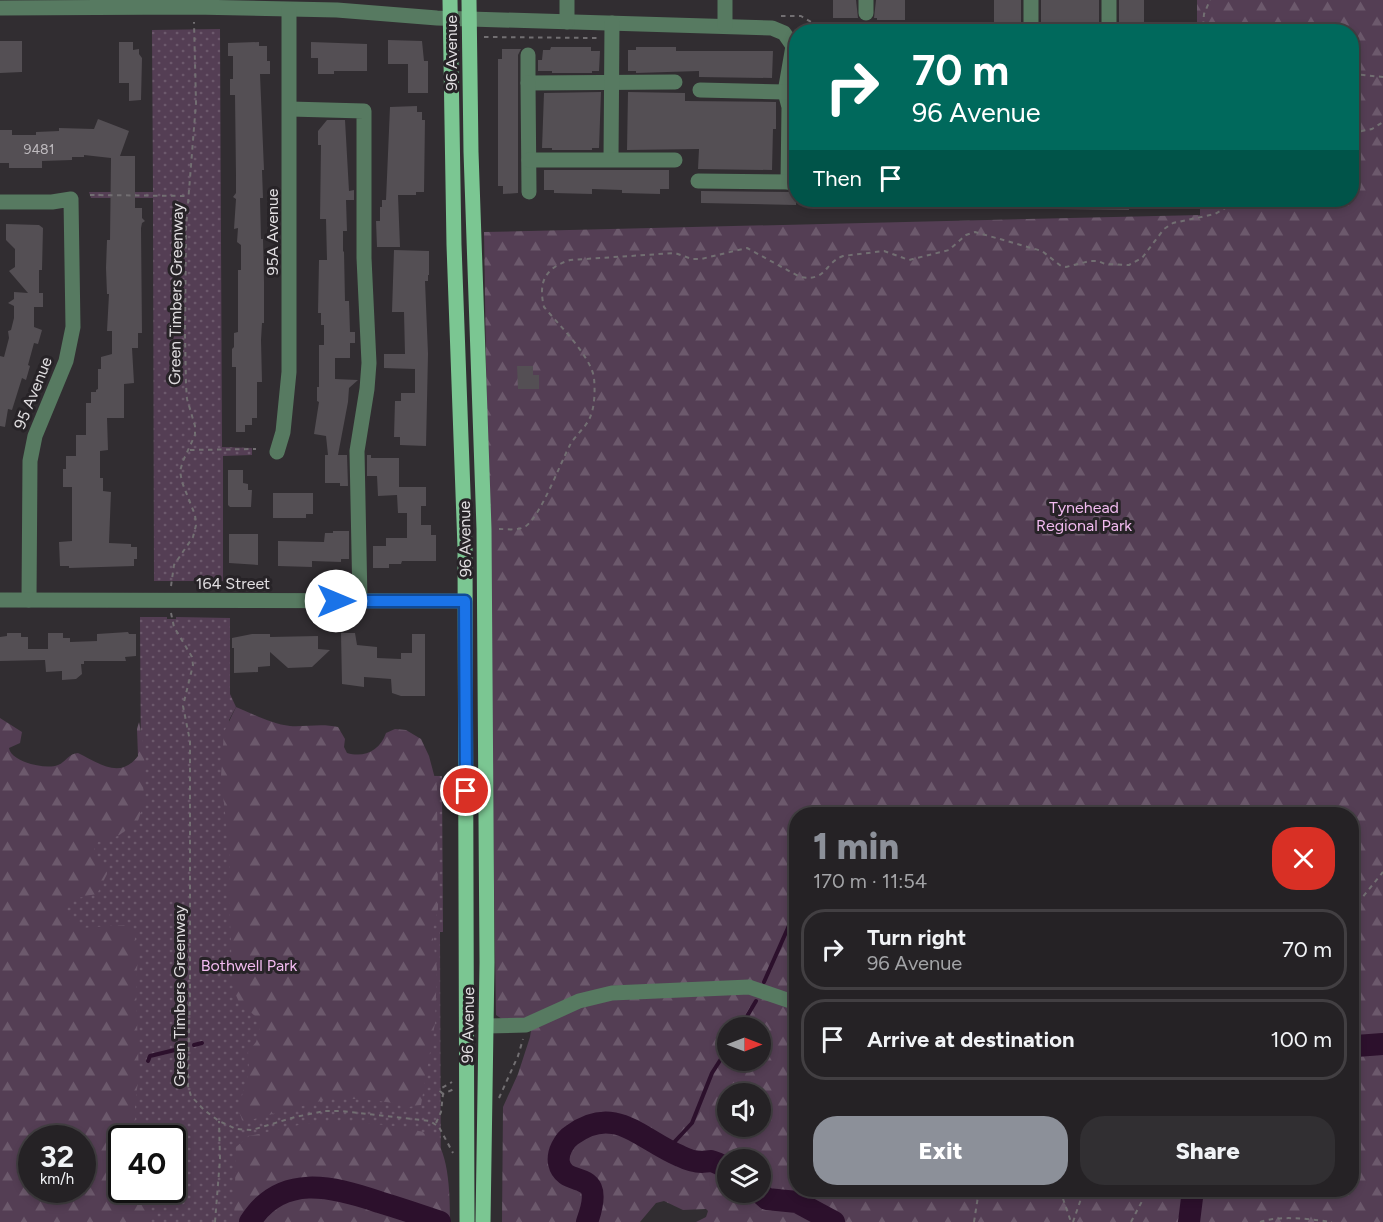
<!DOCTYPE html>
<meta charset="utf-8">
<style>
body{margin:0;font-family:Figtree,sans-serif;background:#312f32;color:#f1f3f6;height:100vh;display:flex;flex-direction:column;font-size:22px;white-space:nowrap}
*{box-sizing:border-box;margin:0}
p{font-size:20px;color:#a3a4a7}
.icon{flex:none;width:33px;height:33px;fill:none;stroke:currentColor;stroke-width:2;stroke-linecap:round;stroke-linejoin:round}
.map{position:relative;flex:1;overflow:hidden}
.drawer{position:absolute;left:789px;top:807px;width:570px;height:390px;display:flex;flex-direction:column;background:#252225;border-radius:24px;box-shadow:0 3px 9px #0003,0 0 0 2px #423f42}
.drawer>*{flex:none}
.banner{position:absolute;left:789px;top:24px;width:570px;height:183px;border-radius:24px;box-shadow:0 3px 9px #0003,0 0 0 2px #423f42;background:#00695c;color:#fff;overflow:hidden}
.needle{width:39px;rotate:90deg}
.buttons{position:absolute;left:717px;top:1017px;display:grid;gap:12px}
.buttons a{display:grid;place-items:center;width:54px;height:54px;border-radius:50%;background:#252225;box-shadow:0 3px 9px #0003,0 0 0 2px #423f42;font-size:30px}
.speed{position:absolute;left:18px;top:1125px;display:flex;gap:12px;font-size:30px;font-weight:700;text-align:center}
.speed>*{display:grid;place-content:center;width:78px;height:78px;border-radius:50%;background:#252225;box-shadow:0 3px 9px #0003,0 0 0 2px #423f42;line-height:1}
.speed small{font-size:15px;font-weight:400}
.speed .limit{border:3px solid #111;border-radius:9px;background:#fff;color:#111}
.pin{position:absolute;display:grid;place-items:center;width:51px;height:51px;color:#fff;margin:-26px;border:3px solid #fff;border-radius:50%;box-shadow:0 2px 6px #0007}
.me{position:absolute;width:66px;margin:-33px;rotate:90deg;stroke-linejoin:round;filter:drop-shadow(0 0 4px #0008)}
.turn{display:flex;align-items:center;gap:21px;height:126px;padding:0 24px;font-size:27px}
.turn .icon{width:78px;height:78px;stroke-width:2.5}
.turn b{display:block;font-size:42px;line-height:51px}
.then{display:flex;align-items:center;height:57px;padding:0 24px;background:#0003;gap:12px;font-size:22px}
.round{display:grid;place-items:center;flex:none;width:63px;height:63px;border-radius:24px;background:#312f32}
.headline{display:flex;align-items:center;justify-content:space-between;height:102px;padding:0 24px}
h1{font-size:36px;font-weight:800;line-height:45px;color:#8c9099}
.button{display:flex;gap:12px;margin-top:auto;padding:12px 24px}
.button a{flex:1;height:69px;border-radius:24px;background:#8c9099;color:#fff;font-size:24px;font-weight:800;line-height:69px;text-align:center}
.button a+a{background:#312f32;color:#f1f3f6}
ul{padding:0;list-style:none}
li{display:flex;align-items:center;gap:18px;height:81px;margin:0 12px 9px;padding:0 12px;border:3px solid #423f42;border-radius:24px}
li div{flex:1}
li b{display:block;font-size:22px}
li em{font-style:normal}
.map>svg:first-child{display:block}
</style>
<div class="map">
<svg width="1383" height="1222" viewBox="0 0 1383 1222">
<defs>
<pattern id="green-dots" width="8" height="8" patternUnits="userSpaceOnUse" patternTransform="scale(1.5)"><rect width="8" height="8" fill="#543e54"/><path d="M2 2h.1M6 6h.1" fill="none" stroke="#6c596c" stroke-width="1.8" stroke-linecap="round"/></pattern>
<pattern id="forest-firs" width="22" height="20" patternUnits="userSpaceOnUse" patternTransform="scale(1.5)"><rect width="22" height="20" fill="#543e54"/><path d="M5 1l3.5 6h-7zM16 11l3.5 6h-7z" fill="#6c596c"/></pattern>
</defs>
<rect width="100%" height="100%" fill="#312d31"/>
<!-- green -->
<g fill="url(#green-dots)" fill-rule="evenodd">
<polygon points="220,29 222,447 252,448 252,455 223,456 223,581 154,581 153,198 91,198 89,192 153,192 152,30"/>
<path d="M140 617H167V619H176V617L230 618V694L236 707 229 720 228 774 442 776 443 932H440L441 1222H0V775H141ZM32 1138H82V1190H32ZM122 1138H172V1190H122Z"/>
</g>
<!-- forest -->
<g fill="url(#forest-firs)" fill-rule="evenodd">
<path d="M1197 0H1383V1222H696L706 1217 708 1211 706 1209 683 1210 664 1201 656 1203 640 1222H502L503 1107 518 1074 530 1037 533 1018 502 1019 496 1015 484 232 1200 215V200H1352V32L1197 31ZM796 814H1352V1190H796ZM728 1028H760V1060H728ZM728 1094H760V1126H728ZM728 1160H760V1192H728Z"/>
<path d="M236 707C253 714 272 724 290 726 307 727 321 723 338 727L345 739 344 747 347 753C364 758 380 751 386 733L395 729 406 730 421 739 429 756 437 786 438 909 432 932 437 969 435 1023 421 1105 409 1107 394 1103 362 1099H328L243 1122 238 1109 249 1072 248 1052 256 1042 260 1030 255 1016 239 1002 235 993 232 972 229 895 230 858 221 776 224 732Z"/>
<path d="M0 718 22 732 20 743 9 748C11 762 46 770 58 765 66 762 68 754 78 753 99 763 120 780 138 756L137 729 139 722 145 753 143 776 144 803 138 821 118 836 98 842 94 849 98 860 106 865 107 874 97 894C81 897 68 898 65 916L82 928 124 925 134 935 138 950 136 994 139 1075 135 1103V1125L140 1137V1138H122V1190H151V1222H0ZM32 1138H82V1190H32Z"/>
<path d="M341 1121C360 1123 420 1126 433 1137 450 1152 450 1201 450 1222H234L236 1147 249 1136 303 1124Z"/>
</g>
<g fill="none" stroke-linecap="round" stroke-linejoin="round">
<!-- stream -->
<g stroke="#2c102c" stroke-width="4">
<polyline points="764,982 791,921 796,914"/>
<polyline points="740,1028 756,1001"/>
<polyline points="194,1045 202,1043"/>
<polyline points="148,1061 150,1056 179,1049"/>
<polyline points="667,1150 692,1123 712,1073 728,1048"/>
</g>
<!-- river -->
<g stroke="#2c102c" stroke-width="22">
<polyline points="1352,1049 1356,1046 1383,1044"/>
<polyline points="759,1192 767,1199 797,1202 834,1222"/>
<path d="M250 1222C281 1173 332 1186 379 1202 399 1208 420 1215 440 1222"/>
<path d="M587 1222C608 1164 565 1191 559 1163 557 1153 564 1140 572 1135 615 1103 641 1140 680 1156 686 1159 695 1162 702 1162 703 1162 709 1161 711 1161 716 1162 723 1166 728 1169"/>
<polyline points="1189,1222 1193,1190"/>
</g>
</g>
<!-- building -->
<g fill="#544f54">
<polygon points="833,0 856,0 858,18 833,18"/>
<polygon points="876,0 905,0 905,20 877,20 877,18 874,18"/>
<rect x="994" y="0" width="27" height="25"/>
<polygon points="1041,0 1099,0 1099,26 1041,28"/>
<rect x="1119" y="0" width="25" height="28"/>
<polygon points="388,40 422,41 424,61 428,61 428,93 408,93 408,64 388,64"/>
<polygon points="0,41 22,41 22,72 0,73"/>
<polygon points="119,42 133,42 133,50 139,49 139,54 142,58 141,100 129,101 129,83 119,83"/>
<polygon points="259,42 259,46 267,46 267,61 270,61 270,74 260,74 264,170 262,170 263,198 260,198 261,239 263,239 264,282 264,323 262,323 261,340 262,382 257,382 257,418 252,418 252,425 245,425 245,432 236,432 236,367 232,367 232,349 234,347 234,333 238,332 238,270 241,270 241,245 237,242 238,228 234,229 236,199 233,197 236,193 236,176 235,95 230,95 230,79 233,79 233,56 228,56 228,43"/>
<polygon points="311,42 367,44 367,71 334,71 334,74 318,74 318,58 311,58"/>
<polygon points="551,47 591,47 591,51 600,51 599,71 592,71 592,73 552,73 552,71 538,71 538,60 542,60 543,50 550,50"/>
<polygon points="636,47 676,47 676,51 773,51 772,78 699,77 699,71 636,73 636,71 628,71 628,50 636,50"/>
<polygon points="502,49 521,49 518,55 518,193 503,194 503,186 498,186 498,59 502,59"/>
<polygon points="601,92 599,148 592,148 592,150 552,150 552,148 542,148 544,93"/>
<polygon points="628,92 685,93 685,101 776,102 776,129 773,129 772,170 698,169 699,149 627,150"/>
<polygon points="417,106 417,112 422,112 422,120 425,120 424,192 416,192 416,195 398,195 400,247 377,247 376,221 380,221 380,207 382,207 382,200 386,200 390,107"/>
<polygon points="98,119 129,131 120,156 135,156 135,208 142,208 142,218 145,221 142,223 141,228 142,333 138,333 138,348 132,348 134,383 124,384 124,418 107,418 108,450 100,451 100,478 103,478 103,491 111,492 109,543 131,544 131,547 137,547 137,559 134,559 134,566 69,568 69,566 60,566 59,542 72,541 72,487 63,487 63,469 66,469 66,456 76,456 76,435 86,435 86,403 91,403 91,392 96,392 96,390 98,389 98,369 101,369 101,357 112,354 112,331 107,331 109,294 107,294 106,268 107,240 110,240 111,158 84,155 84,157 72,157 72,160 42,161 42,168 9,168 9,163 0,163 0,130 12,130 12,135 36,135 36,132 59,131 59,128 94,129"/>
<polygon points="327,120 345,120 349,191 354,190 354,200 346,200 347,231 343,231 343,252 344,251 345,301 349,301 350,332 355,332 355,343 350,343 350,358 335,358 335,379 358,380 349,388 348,402 338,455 347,455 348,486 340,486 340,483 325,483 325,455 328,455 326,436 314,434 319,402 317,401 317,387 319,387 319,345 324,345 324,325 321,325 321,313 318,313 319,260 327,260 326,219 320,219 321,145 318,145 318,131"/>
<polygon points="544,170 669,170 669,189 660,189 660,194 622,193 622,190 592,189 592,194 554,193 554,190 544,190"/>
<polygon points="701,191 796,192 796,205 701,203"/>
<polygon points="1055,200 1129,200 1129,210 1055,209"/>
<polygon points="6,224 39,225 43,228 42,270 39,270 39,293 43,293 43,307 34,307 34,327 42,330 38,344 34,343 28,365 30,366 26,380 22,378 12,410 8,409 5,427 0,426 0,356 4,357 9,338 8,331 11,330 14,318 14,306 8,303 14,299 14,292 28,293 9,271 15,267 15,249 6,240"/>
<polygon points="394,250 429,251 429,275 428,275 428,281 425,281 428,354 426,446 400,445 400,437 394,437 395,401 401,401 401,393 415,393 415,369 384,368 384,354 405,354 404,312 392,312"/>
<polygon points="517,366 533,366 533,375 539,375 539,389 518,389"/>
<polygon points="367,455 371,455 371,458 399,458 399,487 426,487 426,506 421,506 421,525 431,525 431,535 436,535 436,561 402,561 401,564 389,564 389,568 373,568 373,546 386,546 386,538 407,538 407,513 398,513 397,495 378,496 377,476 367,476"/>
<polygon points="228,470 243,470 243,483 248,484 248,490 252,490 251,507 230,507 228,505"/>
<polygon points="273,493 313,493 313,514 306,514 306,518 273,518"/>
<polygon points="333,531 349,531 349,559 341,559 341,562 312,561 312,567 278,566 278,541 324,542 325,533 333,533"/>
<polygon points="229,534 258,534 258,565 229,563"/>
<polygon points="128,632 129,634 136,634 136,656 125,657 126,661 84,661 84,664 81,664 82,674 76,679 62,680 62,671 46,672 45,660 0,661 0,637 7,636 7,633 21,633 21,637 28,637 28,649 48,649 48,633 63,633 63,638 70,638 70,642 97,641 97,634"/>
<polygon points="341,633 355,633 357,645 377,647 377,658 401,659 401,653 412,653 412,634 425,634 425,696 401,696 392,693 391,679 364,677 364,687 342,684"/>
<polygon points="252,634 270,634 270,637 318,636 318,649 330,650 312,667 288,668 270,652 270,666 258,667 258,672 234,673 234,648 232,648 232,638"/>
</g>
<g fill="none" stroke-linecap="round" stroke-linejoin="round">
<!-- path -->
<g stroke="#726f72" stroke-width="2" stroke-dasharray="4.5 4.5" stroke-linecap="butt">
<polyline points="781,16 801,16 828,32"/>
<polyline points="1203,26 1204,14 1210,0"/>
<polyline points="916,32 922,30 972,32"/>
<path d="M1171 32C1201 25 1232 23 1262 32"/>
<polyline points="484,37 597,38"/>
<polyline points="1352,74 1383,77"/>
<polyline points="1352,133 1372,129 1383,122"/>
<polyline points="90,195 188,196"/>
<polyline points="190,450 256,449"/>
<path d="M499 529C507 529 518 531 526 526 541 515 560 464 570 445 576 434 587 427 591 415 595 404 595 389 594 378 591 356 558 324 544 307 538 282 545 268 570 260L675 253 692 259H701L747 248 800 277C827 282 824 263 843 256L884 251 909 260 949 250 966 235 975 232 1042 251 1061 266 1066 267 1090 261H1098L1105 264 1129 265 1142 258 1164 229 1173 223 1215 214 1239 200"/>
<polyline points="171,586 174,565 193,537 196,525 195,515 182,482 180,471 183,461 195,435 195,426 187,399 186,385 185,335 186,228 196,103 194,22"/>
<polyline points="171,613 174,627 192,657 193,665 183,706 190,741 190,993 188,1071 188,1086 191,1096 204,1110 219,1121 236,1129 252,1130 295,1117 325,1111 342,1111 430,1121 439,1127 453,1153"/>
<polyline points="1352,910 1383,872"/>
<polyline points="443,1094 440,1091 440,1089 452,1082"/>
<polyline points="499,1098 518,1056 523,1039"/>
<polyline points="436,1123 441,1112 443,1094 454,1089"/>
<polyline points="1060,1190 1071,1222"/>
<polyline points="215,1222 220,1159 219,1121"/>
<polyline points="974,1222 979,1190"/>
<polyline points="1073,1222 1084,1190"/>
<polyline points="1131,1222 1148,1190"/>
<path d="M1260 1222C1282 1215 1308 1219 1332 1222"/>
</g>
<!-- minor -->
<g stroke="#577a61" stroke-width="15">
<polyline points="866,0 866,13"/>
<polyline points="1109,0 1109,32"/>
<polyline points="0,8 193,7 337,10 437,18 772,28 784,33 793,46 785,92 789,107 788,182"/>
<polyline points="567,22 567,0"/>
<polyline points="725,25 725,0"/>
<polyline points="1031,27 1031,0"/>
<polyline points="528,55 528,83 675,82"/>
<polyline points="528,83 529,192"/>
<polyline points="700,90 785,92"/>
<polyline points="290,109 364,111 364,258 369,363 367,389 357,451 360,601"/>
<polyline points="611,159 612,23"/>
<polyline points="529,160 675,160"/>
<polyline points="698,181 796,182"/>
<polyline points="0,202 52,202 71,199 73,327 66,361 35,436 30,461 29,600"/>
<polyline points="277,452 283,432 289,372 289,10"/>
<polyline points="0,600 465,601"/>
<polyline points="486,1026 526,1025 579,1001 612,993 749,987 796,1003"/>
</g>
<!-- major -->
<g stroke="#7bc692" stroke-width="15">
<polyline points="450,0 454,245 465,548 467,1222"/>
<polyline points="469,0 471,152 484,529 487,962 483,1222"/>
</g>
</g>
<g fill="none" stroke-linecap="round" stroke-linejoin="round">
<!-- route casing -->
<g stroke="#114b97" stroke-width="15">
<polyline id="route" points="336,601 465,601 466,791"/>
</g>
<!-- route -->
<use href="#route" stroke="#1a73e8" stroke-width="10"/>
</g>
<g text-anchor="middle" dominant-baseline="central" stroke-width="6" stroke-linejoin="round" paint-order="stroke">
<!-- number labels -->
<g font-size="14" fill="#bebabe">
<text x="39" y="149">9481</text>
</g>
<!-- street labels -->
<g font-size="16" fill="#e1dee1" stroke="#272327">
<text transform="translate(451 53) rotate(-90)">96 Avenue</text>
<text transform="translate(272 232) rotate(-90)">95A Avenue</text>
<text transform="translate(176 294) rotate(-89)">Green Timbers Greenway</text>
<text transform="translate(33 393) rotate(-68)">95 Avenue</text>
<text transform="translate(465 539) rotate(-91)">96 Avenue</text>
<text x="233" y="583">164 Street</text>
<text transform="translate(179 996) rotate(-90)">Green Timbers Greenway</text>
<text transform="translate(468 1025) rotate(-89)">96 Avenue</text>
</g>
<!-- park labels -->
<g font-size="16" fill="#f2bbf0" stroke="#272327">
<text x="1084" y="507">Tynehead<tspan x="1084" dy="18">Regional Park</tspan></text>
<text x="249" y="965">Bothwell Park</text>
</g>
</g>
</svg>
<div class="buttons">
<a><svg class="needle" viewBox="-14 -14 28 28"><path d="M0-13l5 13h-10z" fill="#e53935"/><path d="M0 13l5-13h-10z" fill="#a3a4a7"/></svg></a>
<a><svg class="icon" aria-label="sound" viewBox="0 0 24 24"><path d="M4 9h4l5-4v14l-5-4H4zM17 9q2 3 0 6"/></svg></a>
<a><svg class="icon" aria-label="layers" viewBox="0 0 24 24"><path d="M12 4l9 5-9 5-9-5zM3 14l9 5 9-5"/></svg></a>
</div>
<div class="speed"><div>32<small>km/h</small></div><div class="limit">40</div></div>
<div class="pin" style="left:466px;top:791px;background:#d93025"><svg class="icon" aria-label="arrive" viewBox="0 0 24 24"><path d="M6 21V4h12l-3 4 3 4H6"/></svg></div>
<svg class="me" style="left:336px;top:601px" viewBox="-20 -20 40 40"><circle r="19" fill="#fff"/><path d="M0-13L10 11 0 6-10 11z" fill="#1a73e8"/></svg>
<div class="banner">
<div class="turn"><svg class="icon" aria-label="right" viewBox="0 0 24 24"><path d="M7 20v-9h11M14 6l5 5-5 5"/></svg><div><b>70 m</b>96 Avenue</div></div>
<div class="then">Then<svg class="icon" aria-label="arrive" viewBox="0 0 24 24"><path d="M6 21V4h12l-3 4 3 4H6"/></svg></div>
</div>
<section class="drawer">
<div class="headline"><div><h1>1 min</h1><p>170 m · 11:54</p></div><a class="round" style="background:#d93025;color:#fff"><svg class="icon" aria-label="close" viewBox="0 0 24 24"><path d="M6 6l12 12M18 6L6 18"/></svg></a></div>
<ul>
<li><svg class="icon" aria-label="right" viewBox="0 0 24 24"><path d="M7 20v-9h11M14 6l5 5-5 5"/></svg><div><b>Turn right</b><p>96 Avenue</p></div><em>70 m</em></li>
<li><svg class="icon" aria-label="arrive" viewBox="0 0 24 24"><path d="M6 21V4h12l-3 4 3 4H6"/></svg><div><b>Arrive at destination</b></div><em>100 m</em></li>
</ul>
<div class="button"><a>Exit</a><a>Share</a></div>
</section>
</div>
